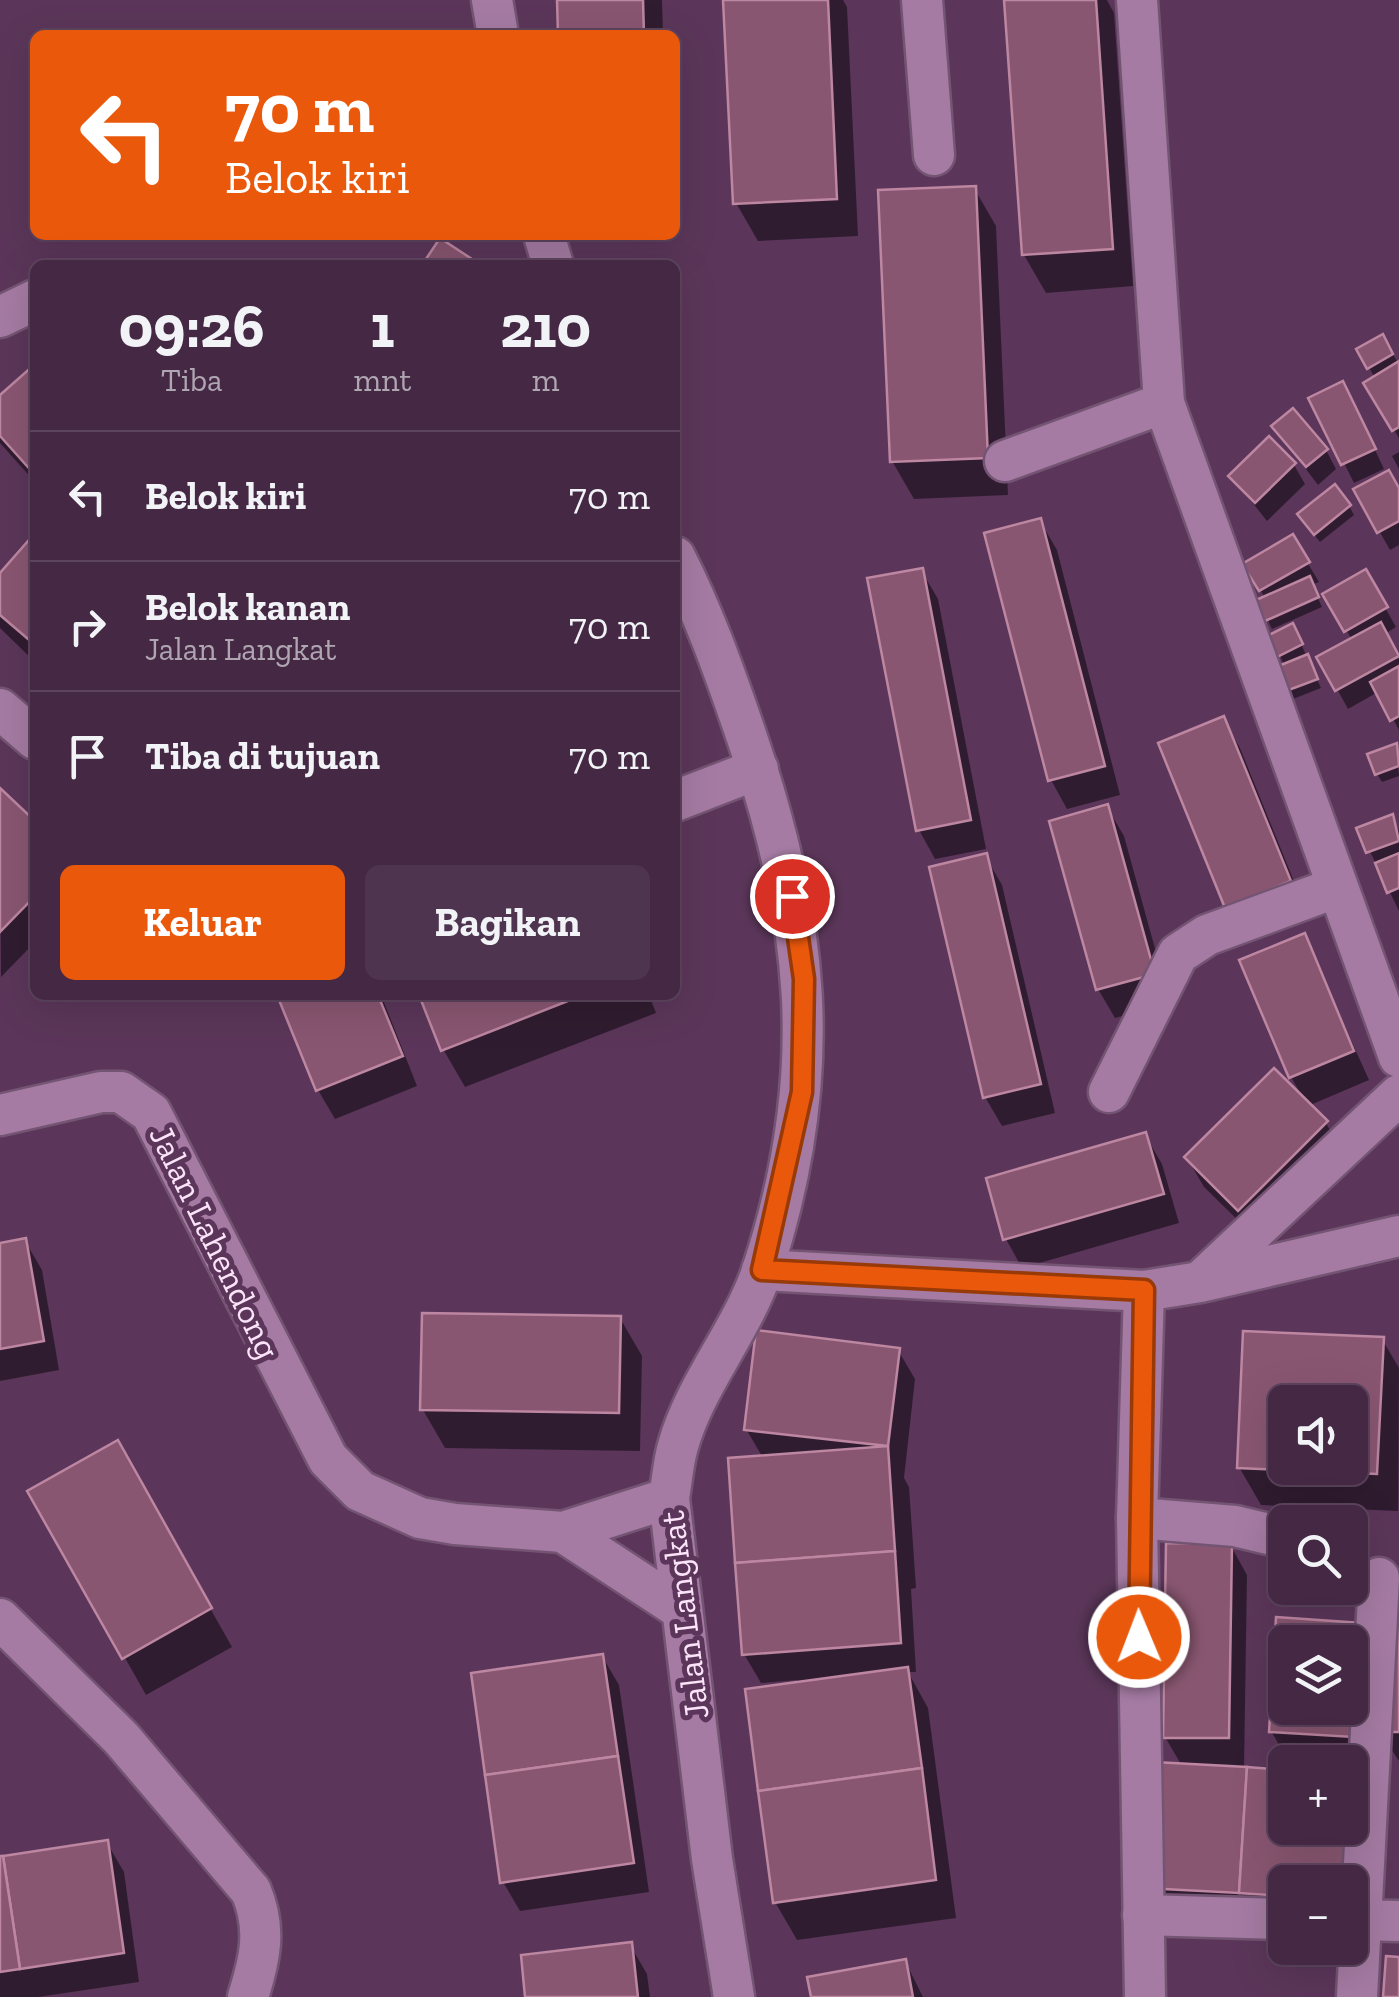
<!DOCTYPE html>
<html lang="id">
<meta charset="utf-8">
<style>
body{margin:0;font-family:"Zilla Slab",serif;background:#4e344f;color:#f1f3f6;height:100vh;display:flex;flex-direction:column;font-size:38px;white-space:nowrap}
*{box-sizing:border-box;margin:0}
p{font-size:32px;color:#afa6b2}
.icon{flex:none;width:55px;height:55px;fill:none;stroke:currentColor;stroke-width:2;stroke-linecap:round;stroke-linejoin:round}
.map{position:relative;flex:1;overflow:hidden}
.sheet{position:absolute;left:30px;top:260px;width:650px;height:740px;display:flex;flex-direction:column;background:#442844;border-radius:15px;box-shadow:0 10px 40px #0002,0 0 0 2px #5c445d}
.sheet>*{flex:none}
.guide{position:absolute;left:30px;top:30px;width:650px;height:210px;border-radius:15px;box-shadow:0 10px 40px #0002,0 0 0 2px #5c445d;background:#ea580c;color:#fff;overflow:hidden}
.tools{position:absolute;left:1268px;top:1385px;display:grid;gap:20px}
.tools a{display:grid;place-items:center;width:100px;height:100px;border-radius:15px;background:#442844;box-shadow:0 10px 40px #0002,0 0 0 2px #5c445d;font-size:50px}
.pin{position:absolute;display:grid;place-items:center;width:85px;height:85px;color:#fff;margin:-42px;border:5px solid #fff;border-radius:50%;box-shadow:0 2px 10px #0007}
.me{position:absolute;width:110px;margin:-55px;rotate:359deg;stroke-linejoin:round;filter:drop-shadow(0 0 8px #0008)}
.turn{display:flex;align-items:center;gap:35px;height:210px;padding:0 30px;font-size:45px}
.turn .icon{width:130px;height:130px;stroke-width:2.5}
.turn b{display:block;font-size:70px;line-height:85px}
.eta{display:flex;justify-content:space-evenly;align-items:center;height:170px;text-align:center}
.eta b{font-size:60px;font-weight:700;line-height:70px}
.action{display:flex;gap:20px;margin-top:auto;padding:20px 30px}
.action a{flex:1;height:115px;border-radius:15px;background:#ea580c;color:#fff;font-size:40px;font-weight:700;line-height:115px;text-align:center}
.action a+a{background:#4e344f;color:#f1f3f6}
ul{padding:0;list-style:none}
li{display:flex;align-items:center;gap:30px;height:130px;padding:0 30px;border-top:2px solid #5c445d}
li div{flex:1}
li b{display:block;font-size:38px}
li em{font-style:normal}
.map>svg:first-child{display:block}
</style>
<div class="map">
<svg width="1399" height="1997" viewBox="0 0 1399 1997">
<rect width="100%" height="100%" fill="#5b365a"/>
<!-- shadow -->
<g fill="#0007" fill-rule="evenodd">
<polygon points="560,0 662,0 663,35 561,35"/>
<polygon points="726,0 843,0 847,7 858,236 758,241 736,203"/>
<polygon points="1007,0 1107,0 1114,13 1133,286 1046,293 1024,255"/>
<polygon points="974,188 996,226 1008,495 914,499 892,461"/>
<polygon points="1382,337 1399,364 1399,438 1366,384 1375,378 1359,350"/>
<polygon points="35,367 35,482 0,443 0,398"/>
<polygon points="1312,399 1353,403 1384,469 1354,483"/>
<polygon points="1274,427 1326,450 1336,469 1318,485"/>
<polygon points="1399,452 1399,469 1392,456"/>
<polygon points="1294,465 1305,484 1267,521 1231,476"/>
<polygon points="1356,490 1399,492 1399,545 1390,550"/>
<polygon points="1349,506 1354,515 1320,542 1305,523"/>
<polygon points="1040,521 1057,550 1120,795 1067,809 1051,780"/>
<polygon points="35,537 35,662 0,628 0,577"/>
<polygon points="1292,537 1319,582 1312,585 1322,607 1272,629 1259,601 1265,598 1246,565"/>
<polygon points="921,570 938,599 986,849 935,859 919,830"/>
<polygon points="1365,572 1396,627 1385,634 1399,659 1399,730 1378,692 1348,709 1320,658 1352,640 1326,595"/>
<polygon points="1297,635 1321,688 1288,701 1285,666 1280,656"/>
<polygon points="1223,719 1240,748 1306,911 1244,936"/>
<polygon points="1396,746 1399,776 1382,782 1377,774"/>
<polygon points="0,791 35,824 35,942 1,977"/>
<polygon points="1107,807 1124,836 1170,1003 1115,1018 1098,989 1052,823"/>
<polygon points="1392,817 1399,831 1399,911 1359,829"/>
<polygon points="985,856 1002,885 1055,1113 1002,1126 985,1097"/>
<polygon points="1304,936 1369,1080 1308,1106 1326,1123 1342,1152 1256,1238 1204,1187 1187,1158 1303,1098 1291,1077"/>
<polygon points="280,995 381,995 417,1086 335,1119 318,1090"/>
<polygon points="422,995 649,995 656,1013 465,1087 443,1049"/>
<polygon points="1145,1135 1162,1164 1179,1223 1022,1268 1006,1239"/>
<polygon points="25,1241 42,1270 59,1370 0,1381 0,1246"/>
<polygon points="620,1318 642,1356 640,1451 445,1448 423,1410"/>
<path d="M1246 1333 1382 1339 1399 1368 1398 1511 1261 1505 1239 1467ZM1285 1402H1350V1468H1285Z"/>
<polygon points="898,1350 915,1379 904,1478 909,1487 916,1588 911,1589 916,1672 908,1672 928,1708 956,1918 797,1940 775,1902 797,1684 797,1680 761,1683 744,1654 763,1458 746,1429"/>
<polygon points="117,1443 232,1647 146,1695 31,1492"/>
<polygon points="1231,1546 1247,1575 1244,1770 1285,1772 1285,1828 1350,1828 1350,1882 1285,1882 1285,1924 1165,1916 1148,1887 1182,1766 1165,1737"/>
<polygon points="1399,1616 1399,1761 1380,1732"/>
<path d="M1278 1620 1359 1625 1350 1762 1288 1760 1271 1731ZM1285 1642H1350V1708H1285Z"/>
<polygon points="602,1656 619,1685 649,1892 520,1911 503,1882"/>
<polygon points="107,1843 124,1872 139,1982 38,1997 0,1997 0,1859"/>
<polygon points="630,1945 647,1974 650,1997 528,1997"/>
<polygon points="905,1961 923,1997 814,1997"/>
</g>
<!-- building -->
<g fill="#895671" stroke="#bd86a1" stroke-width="2.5" fill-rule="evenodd">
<polygon points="557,0 643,0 644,35 558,35"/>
<polygon points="723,0 828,0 837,199 733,204"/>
<polygon points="1004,0 1096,0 1113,249 1022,255"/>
<polygon points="976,186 988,458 890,462 878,190"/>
<polygon points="440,238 481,265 422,265"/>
<polygon points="1383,334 1393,354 1367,369 1356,349"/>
<polygon points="1399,361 1399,427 1392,431 1363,383"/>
<polygon points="35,364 35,475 0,436 0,395"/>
<polygon points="1343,381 1376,449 1341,465 1308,398"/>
<polygon points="1293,408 1328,449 1306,467 1271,426"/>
<polygon points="1269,436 1296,463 1255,503 1228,476"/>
<polygon points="1389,470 1399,488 1399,521 1377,533 1353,489"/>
<polygon points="1335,484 1351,505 1314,535 1297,514"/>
<polygon points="1041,518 1105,766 1048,781 984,533"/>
<polygon points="35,533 35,645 0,615 0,573"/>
<polygon points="1293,534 1310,562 1259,591 1242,564"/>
<polygon points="923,568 971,820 916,831 867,578"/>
<polygon points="1366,569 1388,607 1344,632 1322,594"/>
<polygon points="1310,576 1319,597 1265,621 1256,600"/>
<polygon points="1381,622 1399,656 1335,691 1316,657"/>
<polygon points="1293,623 1303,644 1277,657 1267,636"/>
<polygon points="1308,654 1318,679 1281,693 1271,669"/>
<polygon points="1399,666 1399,716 1390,721 1370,682"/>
<polygon points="1224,716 1291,881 1225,908 1158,743"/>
<polygon points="1397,743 1399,766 1375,775 1367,754"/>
<polygon points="0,788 35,821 35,896 0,932"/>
<polygon points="1108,804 1155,974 1096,990 1049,821"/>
<polygon points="1393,814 1399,841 1366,853 1356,828"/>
<polygon points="987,853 1041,1084 983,1098 929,867"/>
<polygon points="1399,853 1399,888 1387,893 1375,863"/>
<polygon points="1305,933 1354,1051 1289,1078 1239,960"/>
<polygon points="277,995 378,995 403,1056 316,1091"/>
<polygon points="419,995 583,995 441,1051"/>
<polygon points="1274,1068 1328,1121 1238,1211 1184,1157"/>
<polygon points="1146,1132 1164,1194 1003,1240 986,1178"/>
<polygon points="26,1238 44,1341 0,1349 0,1243"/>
<polygon points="422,1313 621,1316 619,1413 420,1410"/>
<polygon points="756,1330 900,1348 888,1446 744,1430"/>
<path d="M1243 1331 1384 1337 1377 1474 1237 1468ZM1285 1402H1350V1468H1285Z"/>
<polygon points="118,1440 212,1608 122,1659 27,1491"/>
<polygon points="888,1446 895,1551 735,1563 728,1458"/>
<polygon points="1166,1543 1232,1544 1229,1738 1163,1738"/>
<polygon points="895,1551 901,1643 742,1655 735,1563"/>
<polygon points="1379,1614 1399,1614 1399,1732 1378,1732"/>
<path d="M1276 1617 1361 1623 1353 1737 1269 1732ZM1285 1642H1350V1708H1285Z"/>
<polygon points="603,1654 618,1756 485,1775 471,1673"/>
<polygon points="908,1667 922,1768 758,1791 745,1689"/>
<polygon points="618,1756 634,1863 500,1883 485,1775"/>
<polygon points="1154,1762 1247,1767 1239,1893 1145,1888"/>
<polygon points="1247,1767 1285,1770 1285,1828 1350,1828 1350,1882 1285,1882 1285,1896 1239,1893"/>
<polygon points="922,1768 936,1880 773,1903 758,1791"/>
<polygon points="108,1840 124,1953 20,1969 3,1856"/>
<polygon points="0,1856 3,1856 20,1969 0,1972"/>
<polygon points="632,1942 638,1997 525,1997 521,1955"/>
<polygon points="1386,1956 1399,1957 1399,1997 1383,1997"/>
<polygon points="906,1959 913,1997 811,1997 807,1977"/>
</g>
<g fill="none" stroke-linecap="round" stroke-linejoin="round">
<!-- street casing -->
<g stroke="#745473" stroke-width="45">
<g id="street">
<polyline points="492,0 498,35"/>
<polyline points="922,0 934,155"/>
<polyline points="1137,0 1164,403 1399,1057"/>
<polyline points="544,235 553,265"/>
<polyline points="0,317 35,300"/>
<polyline points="1005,461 1164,403"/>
<path d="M675 557C703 612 723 668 743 726 809 918 827 1071 763 1268 743 1330 695 1384 678 1446 673 1463 672 1481 669 1498L712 1859 734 1997"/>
<polyline points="0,709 35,739"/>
<polyline points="675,801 758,769"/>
<polyline points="1109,1092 1178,954 1207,935 1335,888"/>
<polyline points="0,1115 101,1092 121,1092 151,1113 328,1459 360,1491 420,1518 455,1524 563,1532 669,1498"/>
<polyline points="762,1270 1144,1291 1200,1282 1399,1236"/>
<polyline points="1202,1280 1399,1095"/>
<polyline points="1144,1291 1137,1518 1145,1997"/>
<polyline points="1137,1518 1235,1526 1285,1538"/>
<polyline points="563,1532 682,1610"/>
<path d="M0 1619 121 1738 251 1891C267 1929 260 1959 248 1997"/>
<polyline points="1143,1915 1285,1919"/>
<polyline points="1350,1920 1399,1921"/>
<polyline points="1357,1997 1379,1578"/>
</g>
</g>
<!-- street -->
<use href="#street" stroke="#a57ba3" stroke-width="40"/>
</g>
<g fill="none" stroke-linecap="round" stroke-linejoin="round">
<!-- route casing -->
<g stroke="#983908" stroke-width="25">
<polyline id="route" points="792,896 804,979 802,1092 762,1270 1144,1290 1139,1637"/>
</g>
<!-- route -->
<use href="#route" stroke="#ea580c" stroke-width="18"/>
</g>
<g text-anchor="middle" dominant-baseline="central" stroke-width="10" stroke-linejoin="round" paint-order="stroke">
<!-- street labels -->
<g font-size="35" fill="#fbe4fa" stroke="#5b365a">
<text transform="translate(215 1242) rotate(64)">Jalan Lahendong</text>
<text transform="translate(684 1615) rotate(-97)">Jalan Langkat</text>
</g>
</g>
</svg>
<div class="tools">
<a><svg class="icon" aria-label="sound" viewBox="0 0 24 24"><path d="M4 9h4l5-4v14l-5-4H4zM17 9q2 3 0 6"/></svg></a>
<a><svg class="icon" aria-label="search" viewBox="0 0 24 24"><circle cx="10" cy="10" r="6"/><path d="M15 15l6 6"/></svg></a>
<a><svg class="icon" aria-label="layers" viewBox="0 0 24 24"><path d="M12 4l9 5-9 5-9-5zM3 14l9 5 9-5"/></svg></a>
<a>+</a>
<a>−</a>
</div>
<div class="pin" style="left:792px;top:896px;background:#d93025"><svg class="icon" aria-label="arrive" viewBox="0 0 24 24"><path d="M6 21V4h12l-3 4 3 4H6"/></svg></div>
<svg class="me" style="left:1139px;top:1637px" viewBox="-20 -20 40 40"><circle r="17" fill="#ea580c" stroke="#fff" stroke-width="3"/><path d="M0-11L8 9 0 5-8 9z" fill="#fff"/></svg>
<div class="guide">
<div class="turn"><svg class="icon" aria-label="left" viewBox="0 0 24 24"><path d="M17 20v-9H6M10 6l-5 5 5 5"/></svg><div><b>70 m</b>Belok kiri</div></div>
</div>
<section class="sheet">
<div class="eta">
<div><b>09:26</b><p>Tiba</p></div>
<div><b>1</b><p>mnt</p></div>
<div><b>210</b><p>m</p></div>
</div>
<ul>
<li><svg class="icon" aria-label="left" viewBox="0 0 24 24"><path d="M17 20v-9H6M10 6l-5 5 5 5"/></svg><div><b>Belok kiri</b></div><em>70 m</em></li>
<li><svg class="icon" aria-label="right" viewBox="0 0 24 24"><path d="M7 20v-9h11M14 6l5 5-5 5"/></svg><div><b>Belok kanan</b><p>Jalan Langkat</p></div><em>70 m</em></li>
<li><svg class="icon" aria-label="arrive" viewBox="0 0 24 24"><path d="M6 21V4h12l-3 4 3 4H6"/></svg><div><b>Tiba di tujuan</b></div><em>70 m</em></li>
</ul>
<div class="action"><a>Keluar</a><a>Bagikan</a></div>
</section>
</div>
